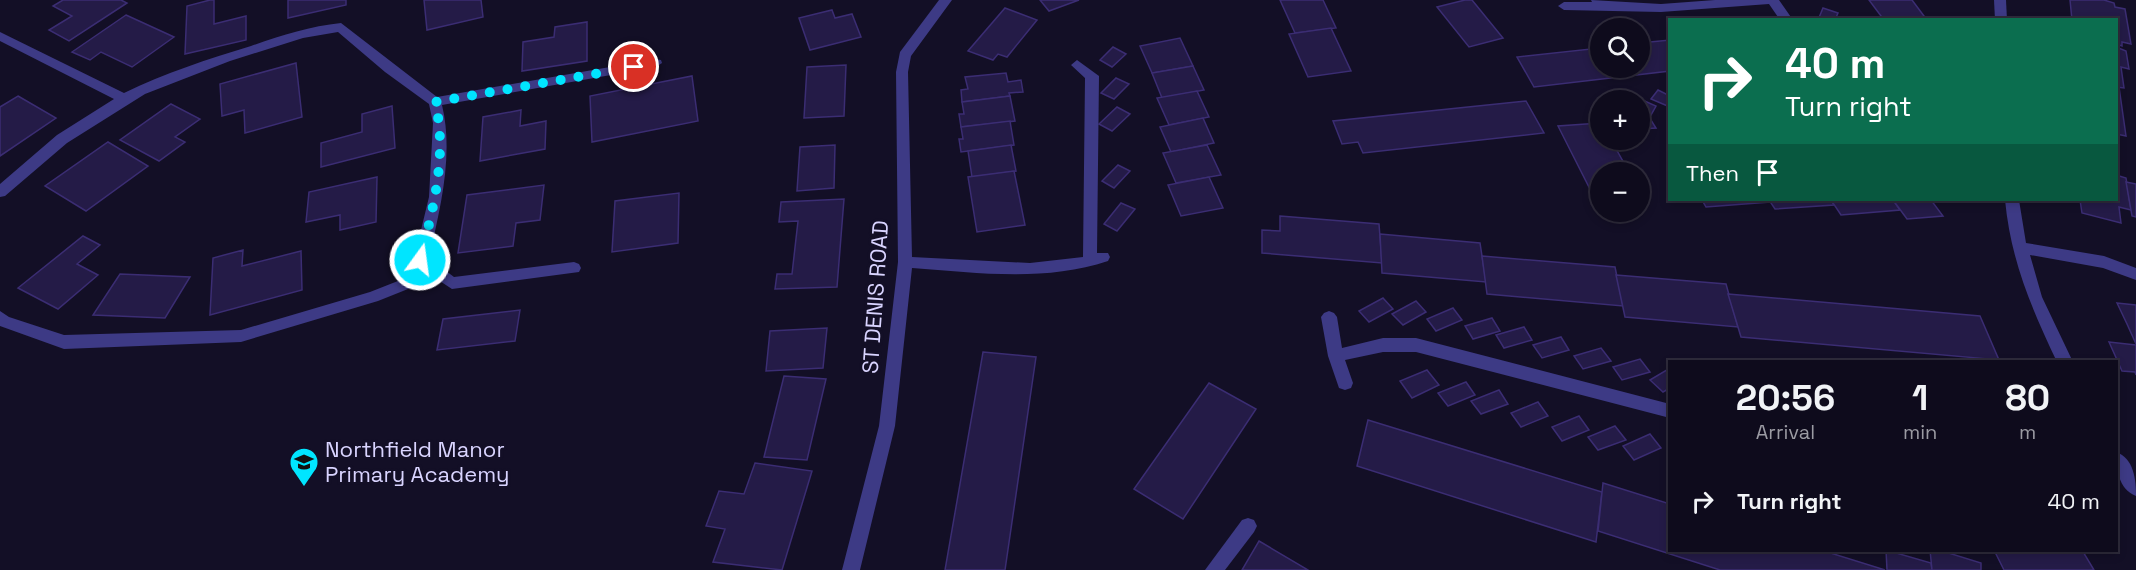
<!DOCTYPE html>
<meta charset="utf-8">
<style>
body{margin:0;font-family:"Space Grotesk",sans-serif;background:#171425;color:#f1f3f6;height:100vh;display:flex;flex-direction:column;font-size:22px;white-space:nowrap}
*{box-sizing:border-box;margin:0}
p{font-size:20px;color:#9b9ba3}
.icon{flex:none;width:33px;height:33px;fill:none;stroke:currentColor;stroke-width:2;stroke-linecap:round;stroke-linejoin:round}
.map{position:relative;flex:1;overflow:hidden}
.panel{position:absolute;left:1668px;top:360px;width:450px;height:192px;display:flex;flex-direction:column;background:#0e0b1c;border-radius:0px;box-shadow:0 3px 9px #0003,0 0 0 2px #2e2b3b}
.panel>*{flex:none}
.banner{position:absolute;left:1668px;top:18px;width:450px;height:183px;border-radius:0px;box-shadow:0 3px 9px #0003,0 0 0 2px #2e2b3b;background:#0b6e4f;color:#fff;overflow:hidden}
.fabs{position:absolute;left:1590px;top:18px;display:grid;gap:12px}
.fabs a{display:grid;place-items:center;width:60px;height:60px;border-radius:50%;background:#0e0b1c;box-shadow:0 3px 9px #0003,0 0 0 2px #2e2b3b;font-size:30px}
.pin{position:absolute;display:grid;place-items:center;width:51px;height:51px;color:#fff;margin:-26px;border:3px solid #fff;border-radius:50%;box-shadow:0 2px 6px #0007}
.me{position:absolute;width:66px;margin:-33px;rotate:14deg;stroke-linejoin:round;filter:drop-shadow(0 0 4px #0008)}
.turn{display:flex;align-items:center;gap:21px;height:126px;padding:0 18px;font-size:27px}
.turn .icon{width:78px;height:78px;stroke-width:2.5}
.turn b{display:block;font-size:42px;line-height:51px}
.then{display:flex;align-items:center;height:57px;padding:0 18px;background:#0003;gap:12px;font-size:22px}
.eta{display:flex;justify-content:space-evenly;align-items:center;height:102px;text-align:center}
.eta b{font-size:36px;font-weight:800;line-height:42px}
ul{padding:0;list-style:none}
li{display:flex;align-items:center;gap:18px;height:78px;padding:0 18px}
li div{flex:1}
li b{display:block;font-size:22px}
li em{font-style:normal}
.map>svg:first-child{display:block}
</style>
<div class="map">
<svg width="2136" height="570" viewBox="0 0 2136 570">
<rect width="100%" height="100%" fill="#130f26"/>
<!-- building -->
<g fill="#241b47" stroke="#3b2d73" stroke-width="1.5">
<polygon points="63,0 121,0 127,3 69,41 49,30 72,16 53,6"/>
<polygon points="210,0 214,0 214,24 246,16 246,40 185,54 187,6"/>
<polygon points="288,0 346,0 346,5 288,18"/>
<polygon points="424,0 481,0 483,17 427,30"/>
<polygon points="1040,0 1079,0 1049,11"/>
<polygon points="1280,0 1323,0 1336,28 1295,33"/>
<polygon points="1465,0 1472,0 1503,38 1469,47 1437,7"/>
<polygon points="1869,0 1912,0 1927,20 1884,20"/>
<polygon points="2070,0 2104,0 2114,3 2115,7 2125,9 2131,44 2122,42 2122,46 2116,44 2116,20 2072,20"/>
<polygon points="1005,8 1037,20 1007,57 998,54 993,60 968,51"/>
<polygon points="1823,8 1838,13 1835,20 1818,20"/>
<polygon points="832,10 835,18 852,14 861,37 810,50 799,18"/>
<polygon points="126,15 174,37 132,67 101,52 90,60 72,52"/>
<polygon points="587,22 587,61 522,71 523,42 554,37 555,27"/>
<polygon points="1331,28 1351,71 1308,77 1289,34"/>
<polygon points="1180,38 1193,66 1152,73 1140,46"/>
<polygon points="1670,40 1670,71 1534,87 1517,57 1600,48 1600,68 1640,68 1640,43"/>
<polygon points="1113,47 1126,54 1112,67 1100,60"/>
<polygon points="2116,47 2126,51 2129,69 2121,67 2124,88 2116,87"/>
<polygon points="296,63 302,117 245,133 244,110 222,116 220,84"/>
<polygon points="846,65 844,116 804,118 807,67"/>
<polygon points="1193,66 1204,90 1162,98 1152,73"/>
<polygon points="1006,73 1008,82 1021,80 1023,92 1009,93 1010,96 962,102 961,90 968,89 965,77"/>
<polygon points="692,76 698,121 592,142 590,96"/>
<polygon points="1116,78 1129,84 1114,99 1101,93"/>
<polygon points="2116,87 2119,87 2126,136 2116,134"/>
<polygon points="1658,90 1670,96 1670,107 1651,99"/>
<polygon points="1197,91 1209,117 1169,125 1157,98"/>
<polygon points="1629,94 1656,106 1651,115 1640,109 1640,100 1625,100"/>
<polygon points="18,96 56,118 0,156 0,107"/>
<polygon points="1010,96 1015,121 961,127 959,114 964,114 962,102"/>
<polygon points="1526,101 1544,133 1363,153 1358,142 1342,144 1333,121"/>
<polygon points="171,104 200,119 175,137 185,142 159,161 120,140"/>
<polygon points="392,106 395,148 321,167 321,143 362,132 362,114"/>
<polygon points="1117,107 1130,114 1112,131 1099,124"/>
<polygon points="521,110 520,126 546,121 545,149 480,161 483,117"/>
<polygon points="1649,117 1656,128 1640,129 1640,118"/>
<polygon points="1203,118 1214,143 1171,152 1160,127"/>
<polygon points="1010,121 1014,145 961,152 959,139 963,139 961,127"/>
<polygon points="1600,123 1600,140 1611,140 1629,172 1600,172 1600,201 1596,201 1558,126"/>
<polygon points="108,142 148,166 86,211 45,186"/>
<polygon points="835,145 834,188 797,191 800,147"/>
<polygon points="1011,145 1016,171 972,177 968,151"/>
<polygon points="1207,145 1221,175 1176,183 1163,153"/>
<polygon points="1118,165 1130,171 1114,188 1102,181"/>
<polygon points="1014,171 1025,225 977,232 968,177"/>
<polygon points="2116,175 2126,178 2131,210 2119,207 2121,223 2082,213 2080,200 2116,200"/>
<polygon points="377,177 376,222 340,230 340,215 306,222 309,192"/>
<polygon points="1209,177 1223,208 1181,216 1168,185"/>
<polygon points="2126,182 2136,184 2136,217 2132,216"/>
<polygon points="544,185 540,220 516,223 513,246 458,253 467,195"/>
<polygon points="679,193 678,243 612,252 615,201"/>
<polygon points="844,199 837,287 775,289 777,274 792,274 798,221 779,222 781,202"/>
<polygon points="1702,200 1769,200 1770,202 1706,207"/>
<polygon points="1769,200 1831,200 1834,205 1775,209"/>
<polygon points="1831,200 1893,200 1900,210 1841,215"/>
<polygon points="1893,200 1931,200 1943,216 1907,219"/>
<polygon points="1121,203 1135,209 1117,231 1104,224"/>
<polygon points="1280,216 1379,224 1382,263 1262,253 1262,230 1280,231"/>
<polygon points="1380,234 1480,243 1486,282 1382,273"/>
<polygon points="83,236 100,245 77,264 98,275 58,309 18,288"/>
<polygon points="243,250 242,266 301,251 302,290 210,315 213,258"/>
<polygon points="1482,256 1615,267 1623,306 1487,294"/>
<polygon points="120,274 190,277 165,318 93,315"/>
<polygon points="1616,275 1726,284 1738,327 1625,317"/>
<polygon points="1728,294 1980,316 1999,360 1741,337"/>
<polygon points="1383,298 1393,309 1369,322 1359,311"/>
<polygon points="1416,301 1426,312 1403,325 1392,314"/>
<polygon points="2117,303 2136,305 2136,344 2127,324"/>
<polygon points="1453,308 1462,320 1436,331 1427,319"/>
<polygon points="520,310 515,341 437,350 443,319"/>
<polygon points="1492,318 1500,331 1473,339 1465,326"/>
<polygon points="1524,327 1532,340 1504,348 1496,335"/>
<polygon points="827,328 823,368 766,371 770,331"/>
<polygon points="1561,337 1569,350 1542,358 1533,345"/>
<polygon points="2109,342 2136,345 2136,375 2135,372 2122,371"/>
<polygon points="1601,348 1611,361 1583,369 1574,356"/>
<polygon points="983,352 1036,357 1005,570 945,570"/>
<polygon points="1640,359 1650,372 1622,380 1613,367"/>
<polygon points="1670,368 1670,388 1663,392 1650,380"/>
<polygon points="1427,370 1439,385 1412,398 1400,381"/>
<polygon points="784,376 826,379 807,460 764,457"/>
<polygon points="1466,382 1475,395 1448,406 1438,393"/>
<polygon points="1209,383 1256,409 1183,519 1134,489"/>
<polygon points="1499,390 1508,404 1481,414 1471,401"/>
<polygon points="1538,402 1548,416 1521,427 1511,413"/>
<polygon points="1579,416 1589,430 1562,441 1552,427"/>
<polygon points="1368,420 1602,492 1596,542 1357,466"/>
<polygon points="1615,426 1626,440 1598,450 1588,437"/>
<polygon points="1650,434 1661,448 1634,460 1623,446"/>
<polygon points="755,463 812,471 782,570 713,562 725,529 706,526 719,491 744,494"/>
<polygon points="1603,483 1670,504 1670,550 1821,550 1885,570 1720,570 1598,531"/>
<polygon points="1259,541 1308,570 1242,570"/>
<polygon points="1886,550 1931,563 1932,570 1887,570"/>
<polygon points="1930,550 1939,550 1981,563 1981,570 1932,570"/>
<polygon points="1994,550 2082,550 2094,570 2004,570"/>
</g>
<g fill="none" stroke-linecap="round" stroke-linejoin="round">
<!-- minor -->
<g fill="#3d3a85" fill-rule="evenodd">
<path d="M939 0H952L911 56 908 72 912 257 1030 263 1083 257 1085 78 1071 65 1077 60 1099 76 1097 253H1108L1110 257 1108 261C1045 282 978 273 912 268L895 426 860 570H842L879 426 898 262 896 72 900 52Z"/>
<polygon points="1591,0 1661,4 1715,0 1779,0 1793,20 1780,20 1769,4 1661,12 1564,10 1558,6 1564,2 1592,2"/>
<polygon points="1994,0 2006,0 2007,20 1995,20"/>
<path d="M341 23 437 97 656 59 661 60 662 63 656 67 442 105C454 155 440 209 429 258L454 277 574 262 579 264 581 268 579 272 452 289 423 270 413 287 378 301 241 342 64 349 0 326V311L9 317 64 335 241 330 370 292 403 279 414 259 429 197 433 123 429 104 385 72 338 32 303 38 230 61 145 94 67 143 5 196 0 197V184L57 135 114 99 0 41V32L124 93C165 73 208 59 251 46 280 36 310 26 341 23Z"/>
<path d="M2005 200H2019L2026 243 2104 256 2136 268V280L2103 268 2030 255 2042 297 2073 362H2057C2031 307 2011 261 2005 200Z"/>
<polygon points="1329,311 1334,313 1337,317 1342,348 1383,338 1416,338 1670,404 1670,418 1416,352 1383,352 1345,360 1353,383 1351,388 1345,390 1339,388 1328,356 1321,317 1324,313"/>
<path d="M2116 452C2134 458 2136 480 2136 496 2118 489 2116 468 2116 452Z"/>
<polygon points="1248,518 1254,520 1257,526 1254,532 1225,570 1205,570 1242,520"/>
</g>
</g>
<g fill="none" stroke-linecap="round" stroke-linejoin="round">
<!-- route -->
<path stroke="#00e5ff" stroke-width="10" stroke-dasharray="0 18" d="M420 260C433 210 448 154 435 102L634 67"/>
</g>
<!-- icons -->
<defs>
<g id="school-pin" transform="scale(1.5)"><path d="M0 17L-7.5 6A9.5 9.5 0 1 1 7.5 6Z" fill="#00e5ff" stroke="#130f26"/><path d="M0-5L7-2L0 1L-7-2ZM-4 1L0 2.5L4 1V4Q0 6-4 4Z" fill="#111"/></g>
</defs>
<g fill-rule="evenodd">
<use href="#school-pin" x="304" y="462"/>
</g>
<g text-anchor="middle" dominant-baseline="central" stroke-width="6" stroke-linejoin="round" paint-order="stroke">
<!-- street labels -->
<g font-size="22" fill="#d9d4ff" stroke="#130f26">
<text transform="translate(875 297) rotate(-86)">ST DENIS ROAD</text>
</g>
<!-- poi labels -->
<g font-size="22" fill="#d9d4ff" stroke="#130f26" text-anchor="start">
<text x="325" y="449">Northfield Manor<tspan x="325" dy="25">Primary Academy</tspan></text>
</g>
</g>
</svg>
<div class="fabs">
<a><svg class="icon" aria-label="search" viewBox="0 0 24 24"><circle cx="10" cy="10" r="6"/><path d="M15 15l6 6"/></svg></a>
<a>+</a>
<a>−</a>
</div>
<div class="pin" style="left:634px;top:67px;background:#d93025"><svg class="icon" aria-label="arrive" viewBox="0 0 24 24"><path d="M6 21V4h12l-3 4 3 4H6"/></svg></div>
<svg class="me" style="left:420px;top:260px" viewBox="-20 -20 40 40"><circle r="17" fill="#00e5ff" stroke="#fff" stroke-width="3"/><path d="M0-11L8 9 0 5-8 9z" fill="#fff"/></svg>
<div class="banner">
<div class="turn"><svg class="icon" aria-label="right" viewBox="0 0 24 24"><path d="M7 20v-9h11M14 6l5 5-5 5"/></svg><div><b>40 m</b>Turn right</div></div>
<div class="then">Then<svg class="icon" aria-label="arrive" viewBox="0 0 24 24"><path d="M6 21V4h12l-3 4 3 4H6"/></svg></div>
</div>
<section class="panel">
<div class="eta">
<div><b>20:56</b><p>Arrival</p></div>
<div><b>1</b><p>min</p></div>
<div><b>80</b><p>m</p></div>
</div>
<ul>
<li><svg class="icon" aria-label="right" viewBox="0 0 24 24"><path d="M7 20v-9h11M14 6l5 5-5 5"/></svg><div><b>Turn right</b></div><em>40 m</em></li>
</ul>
</section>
</div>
